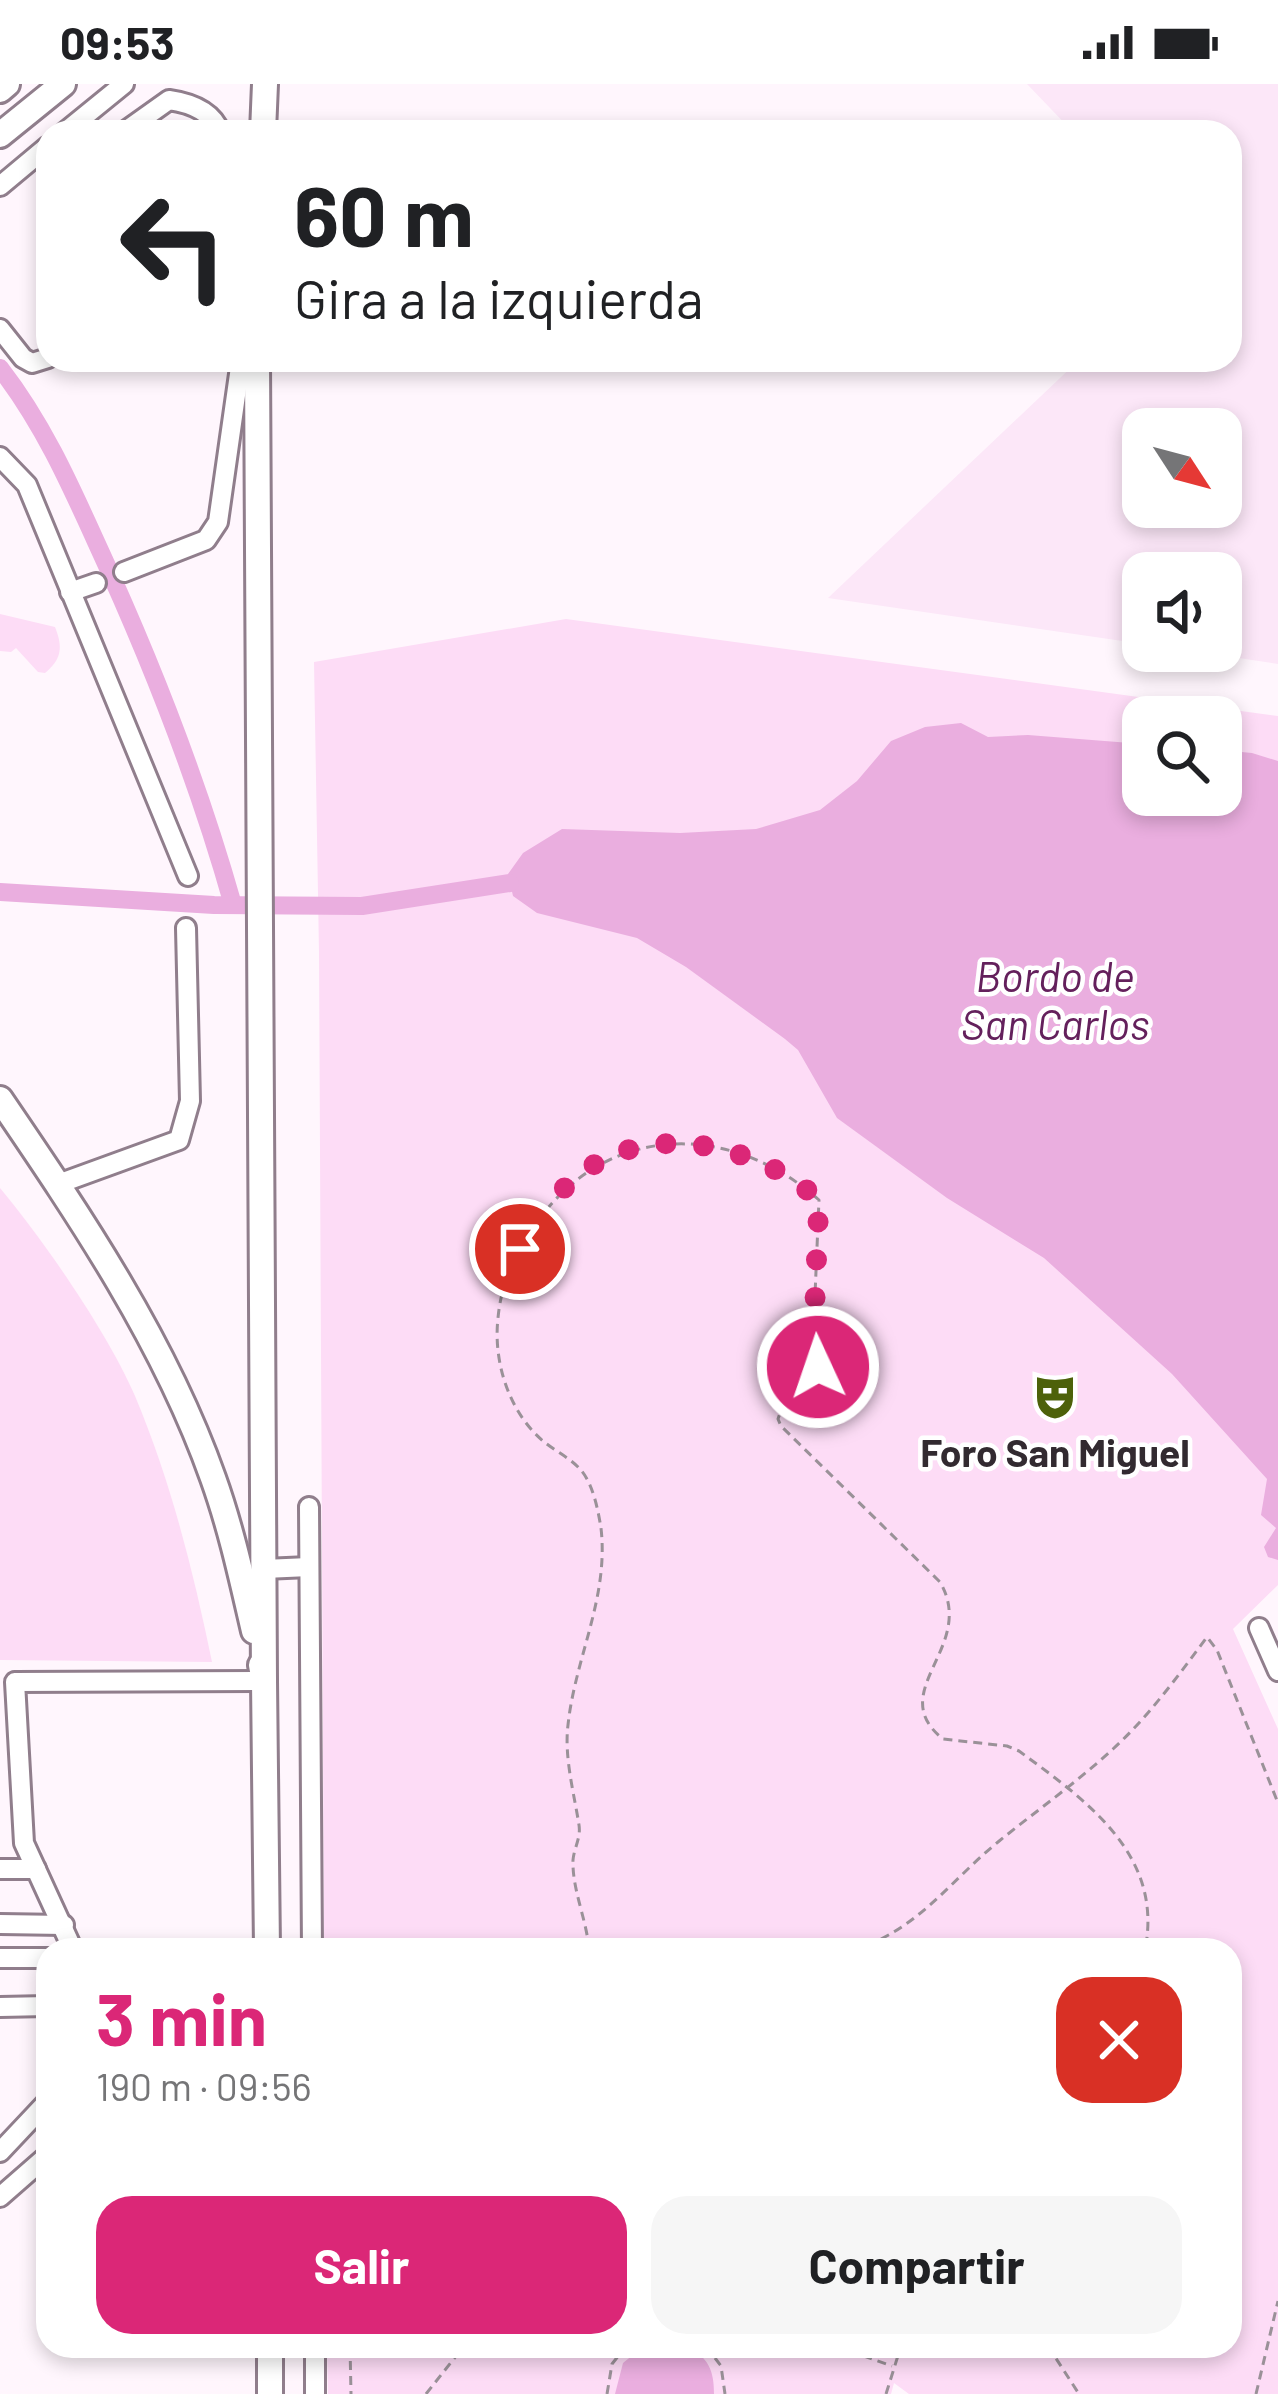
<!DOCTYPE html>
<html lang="es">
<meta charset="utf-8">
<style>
body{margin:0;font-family:Barlow,sans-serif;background:#f6f6f6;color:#202124;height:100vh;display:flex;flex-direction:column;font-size:45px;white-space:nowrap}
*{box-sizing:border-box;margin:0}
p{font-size:39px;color:#757577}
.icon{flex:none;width:66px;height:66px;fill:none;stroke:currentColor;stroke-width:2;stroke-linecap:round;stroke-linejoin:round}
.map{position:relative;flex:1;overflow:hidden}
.drawer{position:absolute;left:36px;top:1854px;width:1206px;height:420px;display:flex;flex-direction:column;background:#fff;border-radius:36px;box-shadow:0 6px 18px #0003}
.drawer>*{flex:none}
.guide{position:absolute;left:36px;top:36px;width:1206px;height:252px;border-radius:36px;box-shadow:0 6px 18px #0003;background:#fff;color:#202124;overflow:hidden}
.needle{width:78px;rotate:126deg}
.controls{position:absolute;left:1122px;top:324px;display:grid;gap:24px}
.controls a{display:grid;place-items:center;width:120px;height:120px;border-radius:24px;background:#fff;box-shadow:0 6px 18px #0003;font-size:60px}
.pin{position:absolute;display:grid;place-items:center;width:102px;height:102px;color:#fff;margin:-51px;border:6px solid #fff;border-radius:50%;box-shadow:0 3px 12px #0007}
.me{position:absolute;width:132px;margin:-66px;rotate:357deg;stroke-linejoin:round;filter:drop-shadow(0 0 9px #0008)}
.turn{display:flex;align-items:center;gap:42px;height:252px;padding:0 60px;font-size:54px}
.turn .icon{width:156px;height:156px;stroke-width:2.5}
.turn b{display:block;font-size:84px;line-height:102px}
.round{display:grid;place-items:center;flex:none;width:126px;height:126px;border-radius:36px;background:#f6f6f6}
.summary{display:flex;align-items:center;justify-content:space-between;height:204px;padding:0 60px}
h1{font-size:72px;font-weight:700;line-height:90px;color:#db2777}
.action{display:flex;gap:24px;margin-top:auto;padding:24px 60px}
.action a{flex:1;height:138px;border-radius:36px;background:#db2777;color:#fff;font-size:48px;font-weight:700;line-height:138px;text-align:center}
.action a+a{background:#f6f6f6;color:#202124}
.status{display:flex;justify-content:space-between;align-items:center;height:84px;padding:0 60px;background:#fff;direction:ltr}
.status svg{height:33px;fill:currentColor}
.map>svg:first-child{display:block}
</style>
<div class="status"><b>09:53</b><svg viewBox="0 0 49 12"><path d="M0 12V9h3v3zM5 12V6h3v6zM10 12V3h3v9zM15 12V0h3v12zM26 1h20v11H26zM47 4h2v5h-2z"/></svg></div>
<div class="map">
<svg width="1278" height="2310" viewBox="0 0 1278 2310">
<rect width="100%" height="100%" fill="#fff6fd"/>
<!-- built -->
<path fill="#fce7f8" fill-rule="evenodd" d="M1027 0H1278V580L1192 567H1221V489H1143V560L828 514 1079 276H1230V48H1073ZM1143 345H1221V423H1143Z"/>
<!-- green -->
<g fill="#fddcf6" fill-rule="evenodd">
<path d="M0 530 55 543C63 563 62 575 45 589L38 588 16 564 11 568 0 567Z"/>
<path d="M566 535 1278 632V1501L1233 1545 1278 1645V2310H909L894 2299 891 2310H328L327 2262H1230V1866H324L319 868 314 578ZM1143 633H1221V711H1143Z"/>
<path d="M0 1104C45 1158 107 1248 135 1312 171 1398 193 1486 212 1578L0 1576Z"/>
</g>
<!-- water -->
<g fill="#eaaedf">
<polygon points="961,639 988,653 1028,651 1143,660 1143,711 1221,711 1221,666 1252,669 1278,677 1278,1476 1268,1473 1264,1463 1276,1444 1261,1431 1267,1395 1172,1290 1044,1174 947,1114 837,1034 798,966 785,955 686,883 637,854 537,829 513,812 508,790 523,769 562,745 680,749 756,745 820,726 857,697 891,657 925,643"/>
<path d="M644 2262C682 2262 715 2261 714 2310H615L623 2279Z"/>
</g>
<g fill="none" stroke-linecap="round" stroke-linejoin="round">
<!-- canal -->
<g stroke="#eaaedf" stroke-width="18">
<path d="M0 284C42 338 69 398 97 460 151 577 198 697 233 821"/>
<polyline points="0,808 214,821 362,822 510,799"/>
</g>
<!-- minor casing -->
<g stroke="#907e8c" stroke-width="24">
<g id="minor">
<polyline points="65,48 124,0"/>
<path d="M124 48 169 16C190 19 212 27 220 48"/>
<polyline points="0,102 48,62"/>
<polyline points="0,245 23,274 32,279 48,274"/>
<polyline points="0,373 27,401 188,792"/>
<polyline points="124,488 206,456 218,438 241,276"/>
<polyline points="70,508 96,499"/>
<polyline points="58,1100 179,1056 190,1017 186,844"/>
<polyline points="309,1423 312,1866"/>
<polyline points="264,1485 309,1483"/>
<polyline points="1259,1544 1278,1587"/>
<polyline points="0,1785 36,1785"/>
<polyline points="0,1840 64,1841"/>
<polyline points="73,1866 24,1759 15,1598 264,1597"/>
<polyline points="0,1874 48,1874"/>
<polyline points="0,1923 48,1922"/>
<polyline points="0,2068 48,2017"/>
<polyline points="0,2113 48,2071"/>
<polyline points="315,2262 315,2310"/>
</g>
</g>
<!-- major casing -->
<g stroke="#907e8c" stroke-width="30">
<g id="major">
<polyline points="0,6 7,0"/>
<polyline points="263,48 265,0"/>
<polyline points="0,51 63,0"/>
<polyline points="257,276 264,1597"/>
<path d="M0 1015C81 1134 165 1258 213 1394 231 1444 242 1495 254 1547"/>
<polyline points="261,1581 264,1597 267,1866"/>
<polyline points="270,2262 270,2310"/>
</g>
</g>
<!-- path -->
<g stroke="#9a9198" stroke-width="3" stroke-dasharray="9 6" stroke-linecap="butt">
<polyline points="519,1866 572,1858 689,1866"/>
<path d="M589 1866C587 1836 572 1806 573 1776 574 1764 581 1754 579 1741 574 1709 564 1673 568 1641 575 1574 609 1514 601 1444 598 1426 593 1399 580 1385 570 1374 555 1367 543 1357 509 1328 493 1278 498 1234 501 1200 515 1169 535 1141 605 1039 729 1036 819 1116L815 1211 818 1283 807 1309 782 1323 778 1335 781 1342 940 1498C978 1563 883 1607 943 1655L1007 1662 1019 1667C1087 1717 1164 1771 1145 1866"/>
<path d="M853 1866C917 1847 949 1798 998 1758 1036 1727 1076 1699 1113 1665 1149 1632 1178 1592 1207 1553L1217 1566 1278 1719"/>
<polyline points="350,2262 351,2310"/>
<polyline points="706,2262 721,2282 725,2310"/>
<polyline points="835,2262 892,2282"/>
<polyline points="1048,2262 1079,2310"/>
<polyline points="717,2273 736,2262"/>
<polyline points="426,2310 464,2262"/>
<polyline points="607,2310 612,2280 626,2262"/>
<polyline points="886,2310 901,2262"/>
<polyline points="1256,2310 1278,2217"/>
</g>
<!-- minor -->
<use href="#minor" stroke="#fff" stroke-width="18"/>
<!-- major -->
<use href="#major" stroke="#fff" stroke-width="24"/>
</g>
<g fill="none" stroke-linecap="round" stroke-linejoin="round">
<!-- route -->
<path stroke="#db2777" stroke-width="21" stroke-dasharray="0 37.8" d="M520 1165C534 1141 550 1116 571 1098 641 1033 754 1058 819 1116L815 1211 818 1283"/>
</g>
<!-- icons -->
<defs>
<g id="theatre-bare" transform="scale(3.6)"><path d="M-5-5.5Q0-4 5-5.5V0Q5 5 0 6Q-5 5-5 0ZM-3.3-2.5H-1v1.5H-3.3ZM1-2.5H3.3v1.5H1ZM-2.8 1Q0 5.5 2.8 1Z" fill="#4d610a" stroke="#fff" stroke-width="2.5" paint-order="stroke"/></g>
</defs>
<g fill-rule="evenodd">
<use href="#theatre-bare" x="1055" y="1313"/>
</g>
<g text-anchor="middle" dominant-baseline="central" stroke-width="9" stroke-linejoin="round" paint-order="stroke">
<!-- poi labels -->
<g font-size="39" font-weight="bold" fill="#322a30" stroke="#fff">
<text x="1055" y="1367">Foro San Miguel</text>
</g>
<!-- water labels -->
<g font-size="42" font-style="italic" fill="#64205c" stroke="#fff">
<text x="1055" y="891">Bordo de<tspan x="1055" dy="48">San Carlos</tspan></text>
</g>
</g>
</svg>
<div class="controls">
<a><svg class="needle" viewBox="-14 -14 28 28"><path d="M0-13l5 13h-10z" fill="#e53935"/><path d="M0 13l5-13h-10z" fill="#757577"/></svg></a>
<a><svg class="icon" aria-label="sound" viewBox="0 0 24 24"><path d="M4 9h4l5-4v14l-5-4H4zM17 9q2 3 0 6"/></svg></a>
<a><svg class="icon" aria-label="search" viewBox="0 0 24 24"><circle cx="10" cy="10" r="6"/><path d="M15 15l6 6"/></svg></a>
</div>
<div class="pin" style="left:520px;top:1165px;background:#d93025"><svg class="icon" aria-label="arrive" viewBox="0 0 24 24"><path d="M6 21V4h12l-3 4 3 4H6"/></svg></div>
<svg class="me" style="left:818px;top:1283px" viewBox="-20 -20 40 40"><circle r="17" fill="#db2777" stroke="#fff" stroke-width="3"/><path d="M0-11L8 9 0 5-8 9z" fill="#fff"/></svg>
<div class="guide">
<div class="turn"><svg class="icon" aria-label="left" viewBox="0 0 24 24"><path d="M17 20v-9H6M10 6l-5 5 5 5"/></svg><div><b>60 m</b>Gira a la izquierda</div></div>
</div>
<section class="drawer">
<div class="summary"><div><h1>3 min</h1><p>190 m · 09:56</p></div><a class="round" style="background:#d93025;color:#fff"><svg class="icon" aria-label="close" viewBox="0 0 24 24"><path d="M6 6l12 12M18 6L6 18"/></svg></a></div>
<div class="action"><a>Salir</a><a>Compartir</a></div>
</section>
</div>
